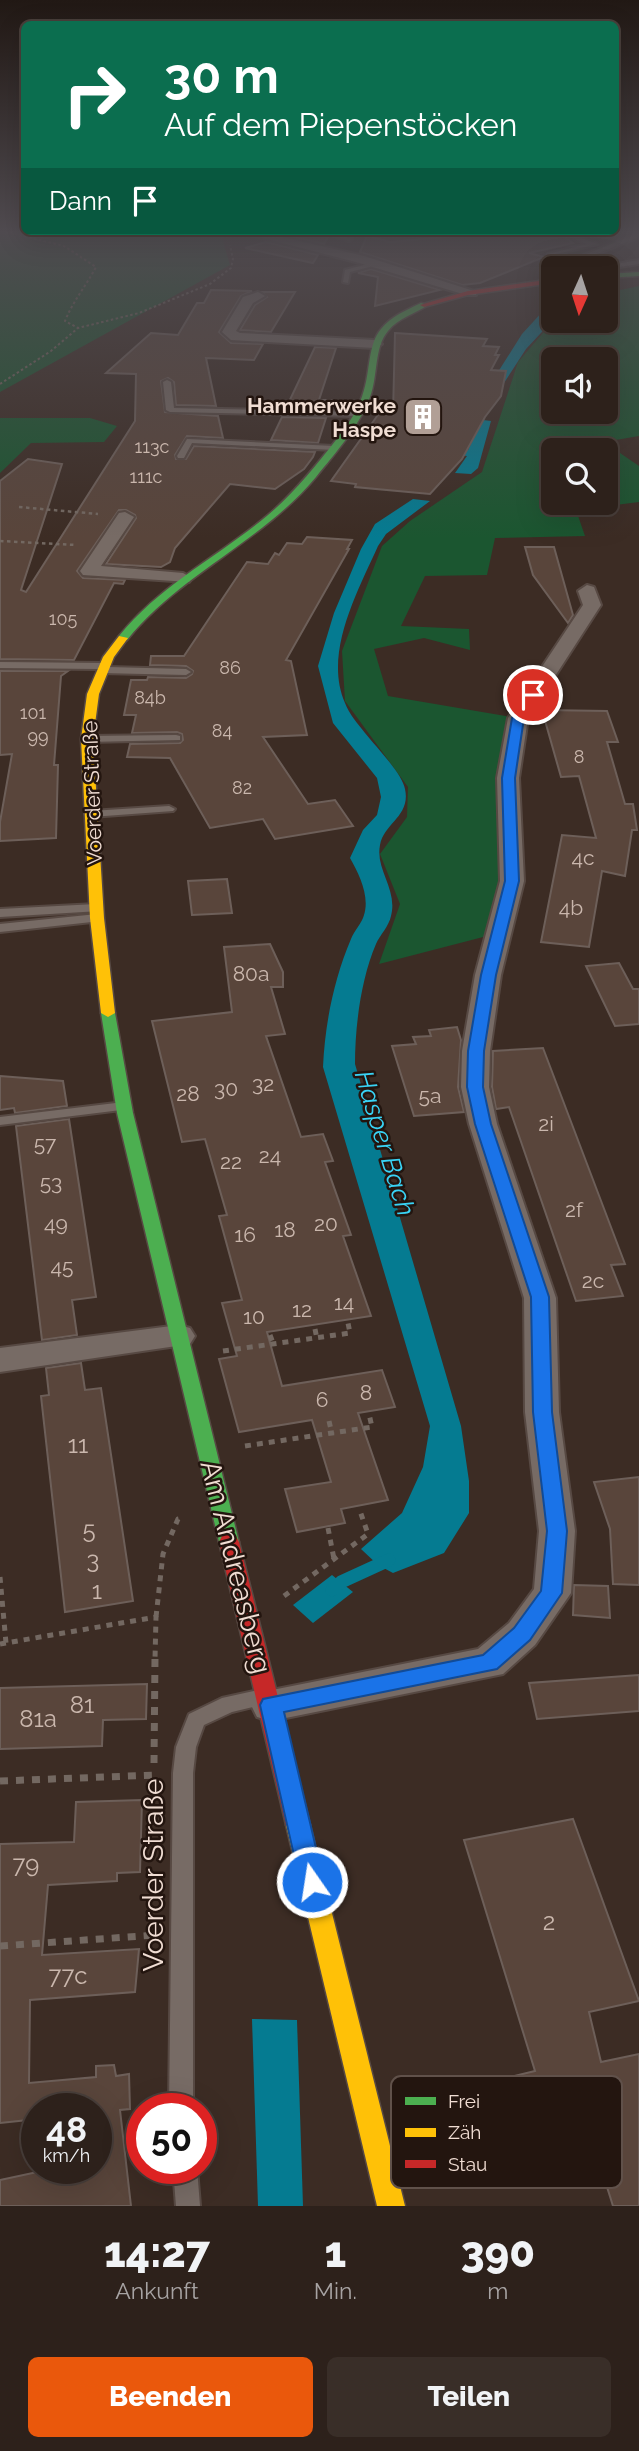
<!DOCTYPE html>
<html lang="de">
<meta charset="utf-8">
<style>
body{margin:0;font-family:Raleway,sans-serif;background:#392e28;color:#f1f3f6;height:100vh;display:flex;flex-direction:column;font-size:26px;white-space:nowrap}
*{box-sizing:border-box;margin:0}
p{font-size:23px;color:#a7a3a3}
.icon{flex:none;width:38px;height:38px;fill:none;stroke:currentColor;stroke-width:2;stroke-linecap:round;stroke-linejoin:round}
.map{position:relative;height:2206px;overflow:hidden}
.drawer{display:flex;flex-direction:column;background:#2d211b;flex:1}
.drawer>*{flex:none}
.hud{position:absolute;left:21px;top:21px;width:598px;height:214px;border-radius:10px;box-shadow:0 7px 28px #0002,0 0 0 2px #483e3a;background:#0b6e4f;color:#fff;overflow:hidden}
.needle{width:46px;rotate:183deg}
.buttons{position:absolute;left:541px;top:256px;display:grid;gap:14px}
.buttons a{display:grid;place-items:center;width:77px;height:77px;border-radius:10px;background:#2d211b;box-shadow:0 7px 28px #0002,0 0 0 2px #483e3a;font-size:35px}
.speed{position:absolute;left:21px;top:2093px;display:flex;gap:14px;font-size:35px;font-weight:700;text-align:center}
.speed>*{display:grid;place-content:center;width:91px;height:91px;border-radius:50%;background:#2d211b;box-shadow:0 7px 28px #0002,0 0 0 2px #483e3a;line-height:1}
.speed small{font-size:18px;font-weight:400}
.speed .limit{border:10px solid #d22;background:#fff;color:#111}
.pin{position:absolute;display:grid;place-items:center;width:60px;height:60px;color:#fff;margin:-30px;border:4px solid #fff;border-radius:50%;box-shadow:0 2px 7px #0007}
.me{position:absolute;width:77px;margin:-38px;rotate:347deg;stroke-linejoin:round;filter:drop-shadow(0 0 5px #0008)}
.turn{display:flex;align-items:center;gap:24px;height:147px;padding:0 28px;font-size:32px}
.turn .icon{width:91px;height:91px;stroke-width:2.5}
.turn b{display:block;font-size:49px;line-height:60px}
.then{display:flex;align-items:center;height:66px;padding:0 28px;background:#0003;gap:14px;font-size:26px}
.eta{display:flex;justify-content:space-evenly;align-items:center;height:119px;text-align:center}
.eta b{font-size:42px;font-weight:800;line-height:49px}
.action{display:flex;gap:14px;margin-top:auto;padding:14px 28px}
.action a{flex:1;height:80px;border-radius:10px;background:#ea580c;color:#fff;font-size:28px;font-weight:800;line-height:80px;text-align:center}
.action a+a{background:#392e28;color:#f1f3f6}
.map>svg:first-child{display:block}
</style>
<div class="map">
<svg width="639" height="2206" viewBox="0 0 639 2206">
<rect width="100%" height="100%" fill="#3c2c24"/>
<!-- green -->
<g fill="#1b5630" fill-rule="evenodd">
<polygon points="0,229 221,231 230,234 222,238 230,265 0,392"/>
<path d="M639 286V436L604 442 639 466V502L576 510 585 536 495 538 487 575 425 576 401 626 469 629 470 650 424 638 374 649 388 696 512 717 504 882 487 936 379 964 400 904 380 854 407 817 408 787 345 701 342 651 382 546 410 521 482 472 518 362 554 320H606V293ZM553 359H606V411H553ZM553 450H606V502H553Z"/>
<polygon points="0,418 90,418 117,426 104,442 31,443 0,473"/>
</g>
<!-- water -->
<g fill="#057b91">
<polygon points="553,301 553,320 526,349 504,383 491,383 522,334 544,310 541,308"/>
<polygon points="483,420 491,421 478,468 471,474 455,473 467,456 449,454 451,449 468,450 475,435 477,425"/>
<path d="M413 499 430 501 386 534 378 546C358 591 323 653 345 703 349 714 358 724 365 733 376 747 402 773 405 789 411 816 384 823 380 845 375 870 398 889 391 916 389 926 380 935 376 944 361 979 355 1026 355 1064L461 1426 469 1481V1513L444 1553 393 1573 378 1565 361 1549 402 1513 423 1467 430 1426 323 1067C325 1023 334 979 351 939 354 931 362 923 364 915 370 896 359 874 350 858L363 830 377 815 381 797 377 778 333 723 318 666 334 613 361 549 375 524Z"/>
<polygon points="332,1575 353,1592 313,1623 293,1605"/>
<polygon points="252,2019 297,2020 303,2206 258,2206"/>
</g>
<g fill="none" stroke-linecap="round" stroke-linejoin="round">
<!-- stream-far1 -->
<g stroke="#057b91" stroke-width="5">
<polyline points="258,231 303,242"/>
<polyline points="419,272 444,280"/>
</g>
<!-- stream -->
<polyline stroke="#057b91" stroke-width="13" points="332,1590 341,1582 389,1560"/>
</g>
<!-- building -->
<g fill="#59453b" stroke="#6d5f59" stroke-width="2">
<polygon points="300,231 316,231 328,237 324,244 286,235"/>
<polygon points="451,231 572,231 566,238 573,243 529,253 544,257 480,283 462,285 360,252 367,236 390,242 458,236"/>
<polygon points="266,242 318,255 313,263 245,248"/>
<polygon points="371,269 440,290 375,306 378,277 358,273"/>
<polygon points="211,290 252,291 241,296 219,332 231,343 263,344 254,360 206,358 216,406 176,405 174,382 168,378 161,381 165,412 218,416 223,438 187,436 175,455 176,459 186,459 194,446 315,452 313,457 304,469 275,489 230,484 175,548 170,562 161,567 106,564 136,518 135,515 126,510 119,510 77,571 83,578 125,580 123,584 114,583 74,660 0,659 0,481 28,459 62,464 21,590 26,592 135,421 136,374 106,373 151,333 178,335 197,303 204,303"/>
<polygon points="262,292 295,292 271,332 240,330 255,305 267,297"/>
<polygon points="395,333 487,339 483,346 499,347 495,355 499,355 491,370 506,371 501,396 485,417 462,459 430,494 355,487 356,484 331,481 380,412 393,414"/>
<polygon points="315,347 336,348 319,400 332,400 329,409 286,408"/>
<polygon points="282,417 326,418 318,443 271,440"/>
<polygon points="307,537 352,540 347,549 349,549 286,660 291,661 307,735 263,737 308,804 335,800 353,826 275,839 263,819 210,828 170,758 127,757 130,744 180,743 183,740 182,734 177,732 132,733 136,715 124,715 131,680 147,680 148,677 186,678 192,674 193,671 186,666 150,665 151,656 184,656 247,562 268,564 275,553 279,555 287,543 302,544"/>
<polygon points="525,547 554,547 573,615 568,623 533,575"/>
<polygon points="0,671 68,671 61,676 54,765 58,765 56,838 0,841 0,822 12,754 0,755"/>
<polygon points="542,710 607,711 618,742 607,742 625,804 633,804 637,830 632,830 625,876 602,871 589,947 541,942 562,835 596,838 579,776 561,777"/>
<polygon points="227,879 232,913 192,915 188,881"/>
<polygon points="270,944 283,972 283,987 271,987 285,1034 266,1036 301,1137 323,1134 333,1161 325,1162 351,1235 343,1236 371,1316 267,1332 282,1386 382,1370 395,1407 358,1413 388,1500 341,1509 345,1523 297,1532 285,1489 331,1482 312,1420 239,1432 219,1359 237,1356 222,1303 242,1300 219,1216 227,1215 205,1139 182,1142 152,1021 232,1012 224,947"/>
<polygon points="619,963 633,989 639,989 639,1024 615,1026 586,966"/>
<polygon points="457,1027 461,1040 458,1087 464,1112 414,1116 392,1046 416,1044 413,1037 431,1036 429,1030"/>
<polygon points="543,1048 625,1264 611,1265 623,1296 576,1301 509,1107 496,1109 492,1087 493,1051"/>
<polygon points="0,1076 63,1081 67,1106 15,1113 14,1108 0,1110"/>
<polygon points="69,1119 96,1297 72,1300 77,1335 42,1340 16,1126"/>
<polygon points="81,1363 85,1390 101,1388 133,1601 65,1612 41,1396 49,1395 46,1368"/>
<polygon points="639,1477 639,1585 613,1584 610,1529 594,1482"/>
<polygon points="574,1585 608,1586 610,1618 573,1615"/>
<polygon points="639,1675 639,1711 537,1719 529,1683"/>
<polygon points="147,1684 146,1719 103,1720 102,1746 0,1749 0,1688"/>
<polygon points="142,1800 140,1872 117,1873 117,1881 48,1885 42,1955 139,1949 135,1992 30,2000 29,2083 96,2077 96,2066 114,2065 116,2076 129,2074 130,2109 120,2110 131,2206 0,2206 0,2180 56,2168 96,2168 96,2109 37,2109 37,2119 0,2123 0,1844 74,1842 76,1802"/>
<polygon points="573,1819 639,2001 589,2012 601,2062 639,2054 639,2206 613,2206 589,2130 552,2161 531,2136 506,2078 535,2071 464,1840"/>
</g>
<g fill="none" stroke-linecap="round" stroke-linejoin="round">
<!-- lane casing -->
<g stroke="#574943" stroke-width="4">
<g id="lane">
<polygon points="319,231 328,231 352,239 349,241"/>
<polygon points="639,233 639,237 574,263 570,268 567,266 568,263 548,254 587,244 569,237 571,234 597,244 557,254 571,260"/>
<polygon points="639,260 639,264 606,269 593,268"/>
<polygon points="375,262 377,265 350,272 348,283 343,282 345,270"/>
<polygon points="167,380 171,382 174,408 358,412 362,414 358,416 170,412 166,410 163,382"/>
<polygon points="187,439 334,446 338,448 334,450 192,443 184,458 178,458 177,456"/>
<polygon points="0,662 104,663 108,664 108,667 186,669 191,672 186,675 102,673 98,672 98,669 0,668"/>
<polygon points="176,735 180,736 180,740 87,742 82,739 87,736"/>
<polygon points="169,806 175,809 173,811 91,817 85,814 91,811"/>
<polygon points="96,904 100,905 102,908 100,911 0,917 0,909"/>
<polygon points="97,914 103,918 101,921 0,932 0,924"/>
<polygon points="124,1102 129,1103 131,1106 129,1109 0,1125 0,1117"/>
<polygon points="258,1690 265,1692 268,1698 265,1704 232,1712 204,1725 196,1747 193,1773 193,2109 169,2109 173,1773 176,1747 189,1714 222,1698"/>
<polygon points="173,2168 197,2168 200,2206 176,2206"/>
</g>
</g>
<!-- street casing -->
<g stroke="#574943" stroke-width="4">
<g id="street">
<polygon points="235,231 256,231 364,256 477,292 476,295 466,295 356,262"/>
<polygon points="258,292 265,296 253,303 236,331 240,333 375,340 382,344 375,348 231,340 222,332 243,297"/>
<polygon points="125,512 134,517 101,566 183,573 192,578 189,582 83,575 80,571 119,513"/>
<polygon points="587,585 594,587 601,605 528,718 519,778 524,881 501,975 490,1051 489,1087 497,1124 556,1298 559,1412 575,1531 571,1593 535,1645 503,1674 271,1721 257,1717 251,1705 257,1693 478,1649 509,1623 534,1589 539,1531 525,1412 524,1298 469,1124 461,1087 462,1051 475,975 500,881 497,778 508,718 583,605 578,591"/>
<polygon points="179,1325 190,1328 195,1336 190,1344 0,1372 0,1348"/>
</g>
</g>
<!-- fast casing -->
<g stroke="#574943" stroke-width="3">
<g id="fast">
<polygon points="639,272 639,276 606,278 606,274"/>
<path d="M421 303 428 305C415 314 398 318 388 331 374 347 378 377 370 397 359 427 336 452 316 477 262 542 180 574 127 640H119V636C161 584 218 557 268 515 293 494 315 467 336 440 348 425 359 409 364 390 370 371 368 344 381 329 391 316 407 310 421 303Z"/>
<polygon points="108,1009 115,1013 133,1113 239,1542 236,1548 229,1550 222,1548 219,1542 117,1113 101,1013"/>
</g>
</g>
<!-- slow casing -->
<g stroke="#574943" stroke-width="3">
<g id="slow">
<polygon points="119,636 128,638 114,657 99,694 93,739 104,918 115,1013 108,1017 101,1013 90,918 81,739 87,694 103,657"/>
<polygon points="298,1815 306,1818 310,1825 405,2206 377,2206 286,1825 290,1818"/>
</g>
</g>
<!-- jam casing -->
<g stroke="#574943" stroke-width="3">
<g id="jam">
<polygon points="553,279 553,283 468,295 424,307 420,305 468,291"/>
<polygon points="229,1534 236,1536 239,1542 310,1825 306,1832 298,1835 290,1832 286,1825 219,1542 222,1536"/>
</g>
</g>
<!-- path-far3 -->
<g stroke="#736861" stroke-width="2" stroke-dasharray="2.5 2.5" stroke-linecap="butt">
<path d="M0 230 64 246 96 267C86 286 73 301 65 321L78 328"/>
<polyline points="0,384 51,351 78,328 139,313 210,284 231,268 233,259 230,245"/>
</g>
<!-- path-far2 -->
<g stroke="#736861" stroke-width="2.5" stroke-dasharray="3.5 3.5" stroke-linecap="butt">
<polyline points="19,507 98,514"/>
<polyline points="0,541 76,545"/>
</g>
<!-- path-far1 -->
<g stroke="#736861" stroke-width="5" stroke-dasharray="6 6" stroke-linecap="butt">
<polyline points="315,1329 317,1339"/>
<polyline points="270,1335 273,1343"/>
<polyline points="223,1351 350,1333 348,1323"/>
<polyline points="329,1421 332,1434"/>
<polyline points="245,1446 372,1427 369,1414"/>
<polyline points="328,1528 334,1559"/>
<polyline points="0,1577 6,1643"/>
<polyline points="284,1596 368,1534 360,1511"/>
<polyline points="156,1617 163,1554 178,1519 183,1518"/>
<polyline points="0,1644 156,1617 155,1659"/>
</g>
<!-- path -->
<g stroke="#736861" stroke-width="7" stroke-dasharray="8 8" stroke-linecap="butt">
<polyline points="154,1763 155,1657"/>
<polyline points="0,1781 157,1775"/>
<polyline points="0,1946 156,1935"/>
</g>
<!-- lane -->
<use href="#lane" fill="#776b65" fill-rule="evenodd"/>
<!-- street -->
<use href="#street" fill="#776b65" fill-rule="evenodd"/>
<!-- fast -->
<use href="#fast" fill="#4caf50" fill-rule="evenodd"/>
<!-- slow -->
<use href="#slow" fill="#ffc107" fill-rule="evenodd"/>
<!-- jam -->
<use href="#jam" fill="#c62828" fill-rule="evenodd"/>
</g>
<!-- sky -->
<linearGradient id="sky" x2="0" y2="1"><stop stop-color="#211814"/><stop offset="0.43" stop-color="#504b50"/><stop offset="1" stop-color="#504b50" stop-opacity="0"/></linearGradient>
<rect width="639" height="538" fill="url(#sky)"/>
<!-- route -->
<polygon fill="#1a73e8" stroke="#114b97" stroke-width="2" points="533,692 539,695 524,718 515,778 519,881 496,975 484,1051 483,1087 491,1124 549,1297 552,1412 567,1531 562,1593 530,1640 497,1669 284,1712 324,1882 321,1890 312,1893 303,1890 300,1882 260,1705 263,1699 483,1655 514,1628 541,1591 547,1531 533,1412 531,1297 475,1124 467,1087 468,1051 481,975 505,881 502,778 512,718 529,693"/>
<!-- icons -->
<defs>
<g id="building-square" transform="scale(2.0125)"><rect x="-9" y="-9" width="18" height="18" rx="4" fill="#b19f96" stroke="#23150f"/><path d="M-4-6H4V6H1V3H-1V6H-4ZM-2.5-4.3h1.7v1.8h-1.7ZM.8-4.3h1.7v1.8H.8ZM-2.5-1h1.7V.8h-1.7ZM.8-1h1.7V.8H.8Z" fill="#fff"/></g>
</defs>
<g fill-rule="evenodd">
<use href="#building-square" x="423" y="417"/>
</g>
<g text-anchor="middle" dominant-baseline="central" stroke-width="5" stroke-linejoin="round" paint-order="stroke">
<!-- far-number labels -->
<g font-size="18" fill="#cab7ad">
<text x="152" y="446">113c</text>
<text x="146" y="476">111c</text>
<text x="63" y="618">105</text>
<text x="230" y="667">86</text>
<text x="150" y="697">84b</text>
<text x="33" y="712">101</text>
<text x="222" y="730">84</text>
<text x="38" y="736">99</text>
<text x="579" y="756">8</text>
<text x="242" y="787">82</text>
</g>
<!-- far-poi labels -->
<g font-size="21" font-weight="bold" fill="#f0ddd3" stroke="#23150f" text-anchor="end">
<text x="396" y="405">Hammerwerke<tspan x="396" dy="24">Haspe</tspan></text>
</g>
<!-- far-street labels -->
<g font-size="21" fill="#f0ddd3" stroke="#23150f">
<text transform="translate(92 793) rotate(-92)">Voerder Straße</text>
</g>
<!-- number labels -->
<g font-size="21" fill="#cab7ad">
<text x="583" y="857">4c</text>
<text x="571" y="907">4b</text>
<text x="251" y="973">80a</text>
<text x="263" y="1083">32</text>
<text x="226" y="1088">30</text>
<text x="188" y="1093">28</text>
<text x="430" y="1095">5a</text>
<text x="546" y="1123">2i</text>
<text x="45" y="1143">57</text>
<text x="270" y="1155">24</text>
<text x="231" y="1161">22</text>
<text x="51" y="1182">53</text>
<text x="574" y="1209">2f</text>
<text x="56" y="1223">49</text>
<text x="326" y="1223">20</text>
<text x="285" y="1229">18</text>
<text x="245" y="1234">16</text>
<text x="62" y="1266">45</text>
<text x="593" y="1280">2c</text>
<text x="344" y="1302">14</text>
<text x="302" y="1309">12</text>
<text x="254" y="1316">10</text>
<text x="366" y="1392">8</text>
<text x="322" y="1399">6</text>
</g>
<!-- near-number labels -->
<g font-size="24" fill="#cab7ad">
<text x="78" y="1444">11</text>
<text x="89" y="1529">5</text>
<text x="93" y="1559">3</text>
<text x="97" y="1590">1</text>
<text x="82" y="1704">81</text>
<text x="38" y="1718">81a</text>
<text x="26" y="1864">79</text>
<text x="549" y="1921">2</text>
<text x="68" y="1975">77c</text>
</g>
<!-- water labels -->
<g font-size="26" font-style="italic" fill="#39d3f5" stroke="#23150f">
<text transform="translate(385 1143) rotate(73)">Hasper Bach</text>
</g>
<!-- near-street labels -->
<g font-size="28" fill="#f0ddd3" stroke="#23150f">
<text transform="translate(236 1567) rotate(76)">Am Andreasberg</text>
<text transform="translate(153 1875) rotate(-90)">Voerder Straße</text>
</g>
</g>
<!-- legend -->
<rect x="391" y="2076" width="231" height="112" rx="10" fill="#23150f" stroke="#60514a" stroke-width="2"/>
<rect x="405" y="2097" width="31" height="8" fill="#4caf50"/>
<rect x="405" y="2128" width="31" height="9" fill="#ffc107"/>
<rect x="405" y="2160" width="31" height="8" fill="#c62828"/>
<g font-size="19" fill="#f0ddd3">
<text x="448" y="2108">Frei</text>
<text x="448" y="2139">Zäh</text>
<text x="448" y="2171">Stau</text>
</g>
</svg>
<div class="buttons">
<a><svg class="needle" viewBox="-14 -14 28 28"><path d="M0-13l5 13h-10z" fill="#e53935"/><path d="M0 13l5-13h-10z" fill="#a7a3a3"/></svg></a>
<a><svg class="icon" aria-label="sound" viewBox="0 0 24 24"><path d="M4 9h4l5-4v14l-5-4H4zM17 9q2 3 0 6"/></svg></a>
<a><svg class="icon" aria-label="search" viewBox="0 0 24 24"><circle cx="10" cy="10" r="6"/><path d="M15 15l6 6"/></svg></a>
</div>
<div class="speed"><div>48<small>km/h</small></div><div class="limit">50</div></div>
<div class="pin" style="left:533px;top:695px;background:#d93025"><svg class="icon" aria-label="arrive" viewBox="0 0 24 24"><path d="M6 21V4h12l-3 4 3 4H6"/></svg></div>
<svg class="me" style="left:312px;top:1882px" viewBox="-20 -20 40 40"><circle r="17" fill="#1a73e8" stroke="#fff" stroke-width="3"/><path d="M0-11L8 9 0 5-8 9z" fill="#fff"/></svg>
<div class="hud">
<div class="turn"><svg class="icon" aria-label="right" viewBox="0 0 24 24"><path d="M7 20v-9h11M14 6l5 5-5 5"/></svg><div><b>30 m</b>Auf dem Piepenstöcken</div></div>
<div class="then">Dann<svg class="icon" aria-label="arrive" viewBox="0 0 24 24"><path d="M6 21V4h12l-3 4 3 4H6"/></svg></div>
</div>
</div>
<section class="drawer">
<div class="eta">
<div><b>14:27</b><p>Ankunft</p></div>
<div><b>1</b><p>Min.</p></div>
<div><b>390</b><p>m</p></div>
</div>
<div class="action"><a>Beenden</a><a>Teilen</a></div>
</section>
